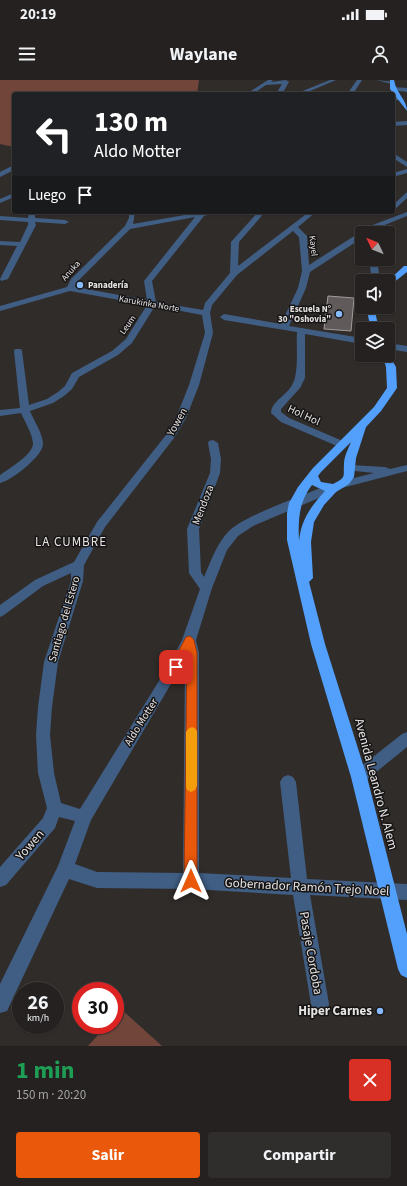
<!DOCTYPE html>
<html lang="es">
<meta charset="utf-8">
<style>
body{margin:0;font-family:"Source Sans 3",sans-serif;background:#302e2d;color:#f1f3f6;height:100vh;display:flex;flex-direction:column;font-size:15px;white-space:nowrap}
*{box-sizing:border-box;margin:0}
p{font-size:13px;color:#a3a3a5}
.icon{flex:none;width:22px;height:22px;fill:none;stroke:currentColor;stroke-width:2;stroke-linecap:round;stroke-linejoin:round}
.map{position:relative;height:966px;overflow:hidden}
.drawer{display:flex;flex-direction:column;background:#242120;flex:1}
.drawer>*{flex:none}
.top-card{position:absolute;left:12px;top:12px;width:383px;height:122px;border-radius:4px;box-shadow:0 1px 3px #0004,0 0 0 1px #413e3e;background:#202124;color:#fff;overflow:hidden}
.needle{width:26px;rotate:313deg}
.tools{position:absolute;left:355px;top:146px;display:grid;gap:8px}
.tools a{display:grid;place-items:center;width:40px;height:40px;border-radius:4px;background:#242120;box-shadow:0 1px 3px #0004,0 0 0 1px #413e3e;font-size:20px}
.speed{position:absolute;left:12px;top:902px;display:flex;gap:8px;font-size:20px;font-weight:700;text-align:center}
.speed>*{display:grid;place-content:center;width:52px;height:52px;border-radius:50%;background:#242120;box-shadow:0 1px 3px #0004,0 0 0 1px #413e3e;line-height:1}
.speed small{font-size:10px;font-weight:400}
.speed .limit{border:6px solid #d22;background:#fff;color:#111}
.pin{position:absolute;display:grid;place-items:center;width:34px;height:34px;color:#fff;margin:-17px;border-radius:8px;box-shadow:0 2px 6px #0006}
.me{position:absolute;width:44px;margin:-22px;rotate:0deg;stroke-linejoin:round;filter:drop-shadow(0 0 3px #0008)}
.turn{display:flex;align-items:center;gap:14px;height:84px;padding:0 16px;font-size:18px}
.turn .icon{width:52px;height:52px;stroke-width:2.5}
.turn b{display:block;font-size:28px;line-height:34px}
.then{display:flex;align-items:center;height:38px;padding:0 16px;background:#0003;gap:8px;font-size:15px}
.round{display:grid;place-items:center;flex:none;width:42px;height:42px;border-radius:4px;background:#302e2d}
.head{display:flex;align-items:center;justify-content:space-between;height:68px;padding:0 16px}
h1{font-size:24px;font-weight:700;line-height:30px;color:#1e9e55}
.action{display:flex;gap:8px;margin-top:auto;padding:8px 16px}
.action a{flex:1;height:46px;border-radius:4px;background:#ea580c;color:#fff;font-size:16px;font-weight:700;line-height:46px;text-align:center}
.action a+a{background:#302e2d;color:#f1f3f6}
.status{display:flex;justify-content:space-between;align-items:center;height:28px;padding:0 20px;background:#242120;direction:ltr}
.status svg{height:11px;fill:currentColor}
header{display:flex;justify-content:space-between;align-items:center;height:52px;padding:0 16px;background:#242120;font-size:18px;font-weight:700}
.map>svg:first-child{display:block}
</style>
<div class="status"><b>20:19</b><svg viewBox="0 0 49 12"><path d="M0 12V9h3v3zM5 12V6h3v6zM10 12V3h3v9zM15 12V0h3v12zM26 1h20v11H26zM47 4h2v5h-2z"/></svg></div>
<header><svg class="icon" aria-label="menu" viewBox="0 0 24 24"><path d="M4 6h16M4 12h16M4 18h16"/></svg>Waylane<svg class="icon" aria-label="person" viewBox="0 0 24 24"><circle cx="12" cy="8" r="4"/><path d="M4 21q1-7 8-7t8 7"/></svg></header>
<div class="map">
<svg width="407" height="966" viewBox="0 0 407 966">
<rect width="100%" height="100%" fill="#302c2a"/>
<!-- green -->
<g fill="#71453a">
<polygon points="0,0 199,0 197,14 14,14 14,67 0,64"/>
<polygon points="121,929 162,966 88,966 107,945 115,945 115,936"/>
</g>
<!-- building -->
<polygon fill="#605b5a" stroke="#a29c9b" points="328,216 354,218 351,251 324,249"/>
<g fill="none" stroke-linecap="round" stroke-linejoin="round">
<!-- street -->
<g fill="#405e84" fill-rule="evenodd">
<polygon points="268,0 273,0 271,2 286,0 289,2 282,14 276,14 282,4 266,5 253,14 246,14"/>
<polygon points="330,0 336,0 303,14 295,14"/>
<polygon points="357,0 362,0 353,14 347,14"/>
<polygon points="376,0 395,2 392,4"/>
<polygon points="393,7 407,8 407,12 391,10"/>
<polygon points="393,17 403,19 393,21"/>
<polygon points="407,41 407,45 393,46 393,42"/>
<polygon points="393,73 407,82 407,87 393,78"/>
<polygon points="14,85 14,90 0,97 0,92"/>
<polygon points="407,89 407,93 393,97 393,93"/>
<polygon points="407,112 407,118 393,131 393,125"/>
<polygon points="14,113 14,117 0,123 0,119"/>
<polygon points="29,132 35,132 35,138 65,140 69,142 65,144 35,142 36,145 8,199 1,201 0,199 17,166 0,165 0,161 20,162 28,145 28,142 0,140 0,136 28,138"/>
<path d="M129 132H135L133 144 202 132H217L204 136 152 201 156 222 203 230 205 223 230 193 231 162 258 132H265L239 162 238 186 309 132H316L298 147 307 156 309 185 359 153H363L362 158 310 192 306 208 289 246 362 258V264L305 254V298L300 308 281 329V332L289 338 345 362 346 364 341 367 337 366 281 342 271 333C271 321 289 314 293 303 299 291 296 266 297 252L224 240 220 237 224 234 281 244 298 208 302 191 299 157 293 151 237 195 212 225 210 233 213 253 199 305 186 338 174 358 105 447 84 485 83 501 58 582 52 627 50 655 54 693 61 723 80 729 170 583 182 560 200 509 189 493 187 449 210 393 211 379 208 363 209 361 213 360 218 363 221 379 220 393 199 449 201 492 204 497C211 481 217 463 229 451 245 435 303 416 325 406H333L334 409 333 412 253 446 238 456 227 470 212 508 196 560 199 573V793L291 798 280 702 283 697 288 695 293 697 296 702 307 799 407 804V820L310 815 329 924 327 931 320 933 313 931 311 924 293 815 191 809 97 808 69 799 7 931 0 933V904L58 786 75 741 59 737 55 748 6 805 0 807V787L43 738 47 728 38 693 36 655 38 627 44 582 71 501V493L43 506 4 535 0 537V525L35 500 74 482 97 442 166 355 176 338 189 305 205 253 202 235 155 226 132 263 118 275 79 297 72 309 64 316 53 323 30 331C34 341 43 354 43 364 43 376 11 401 0 403V395C8 389 34 374 33 363 32 353 25 342 21 333L0 336V330L20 328 14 271 15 269H21L22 271 29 325 47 319 58 312 65 306 72 293 112 271 126 259 147 225 70 211 0 231V226L67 207 71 199 125 146 129 138ZM195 137 144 201 147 220 75 207 77 202 130 149ZM185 580 183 793 97 792 75 784 91 740Z"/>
<polygon points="407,132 407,136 377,148 370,146"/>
<polygon points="369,179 377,179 380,201 372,201"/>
<polygon points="388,263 407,266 407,272 388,269"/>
<polygon points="350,385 385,387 390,389 407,385 407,391 342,408 338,406 337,404 338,402 374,393 346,390 345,388"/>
<polygon points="407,652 407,667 364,702 359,704 354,702 351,697 354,692 402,654"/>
</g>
<!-- highway -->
<g fill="#529ffc" fill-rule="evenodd">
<path d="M390 0H394C396 13 407 20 407 31L390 9Z"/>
<polygon points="404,186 407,186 407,192 388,207 388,201"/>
<polygon points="369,227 377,227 376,236 379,249 371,249 368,236"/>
<path d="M388 273 396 287 397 308 381 331 366 347 356 378 354 397 349 404 336 412 324 425 314 442 311 462 313 498 309 502 325 564 367 697 407 854V898L401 895 398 889 351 697 311 564 287 460V433L289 423 298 407 313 388 374 327 387 308 386 287 382 275H388ZM351 362C348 369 344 377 344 384 343 397 347 397 333 404L321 402 318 396 321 392ZM312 405 325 411C311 426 301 440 299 461 298 439 299 422 312 405Z"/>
</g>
</g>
<!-- route -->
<polygon fill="#ea580c" stroke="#983908" points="190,556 194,560 197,573 197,801 195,805 191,807 186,805 184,801 187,574 179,590 176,591 170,587 186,557"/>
<!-- slow -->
<polygon fill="#f59e0b" points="192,647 196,649 197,652 197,706 195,710 191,712 187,710 186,706 186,652 188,649"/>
<!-- markers -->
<g fill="#87bbfb" stroke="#161414" stroke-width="1.5">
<circle cx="80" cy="205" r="4"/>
<circle cx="339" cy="234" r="4"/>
<circle cx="380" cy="931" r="4"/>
</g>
<g text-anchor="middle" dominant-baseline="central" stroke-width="3" stroke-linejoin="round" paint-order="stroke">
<!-- far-street labels -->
<g font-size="9" fill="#e6e3e3" stroke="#161414">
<text transform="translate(313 166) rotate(83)">Kayel</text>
<text transform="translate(71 191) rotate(-49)">Anuka</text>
<text transform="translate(149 224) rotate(10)">Karukinka Norte</text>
<text transform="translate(128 245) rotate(-55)">Leum</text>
</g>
<!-- far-poi labels -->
<g font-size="9" font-weight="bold" fill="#e6e3e3" stroke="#161414" text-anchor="start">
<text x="88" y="205">Panadería</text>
<text x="331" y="229" text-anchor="end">Escuela N°<tspan x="331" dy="10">30 "Oshovia"</tspan></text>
</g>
<!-- street labels -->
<g font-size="11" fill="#e6e3e3" stroke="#161414">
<text transform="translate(304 335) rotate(25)">Hol Hol</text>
<text transform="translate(177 342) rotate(-61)">Yowen</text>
<text transform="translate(203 425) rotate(-69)">Mendoza</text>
<text transform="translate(64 539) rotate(-74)">Santiago del Estero</text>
<text transform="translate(141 642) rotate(-58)">Aldo Motter</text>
</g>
<!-- quarter labels -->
<g font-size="13" letter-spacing="1" fill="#e6e3e3" stroke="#161414">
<text x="71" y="462">LA CUMBRE</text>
</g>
<!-- near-street labels -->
<g font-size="13" fill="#e6e3e3" stroke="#161414">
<text transform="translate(376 704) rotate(75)">Avenida Leandro N. Alem</text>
<text transform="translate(30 765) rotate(-49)">Yowen</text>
<text transform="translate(307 807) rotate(3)">Gobernador Ramón Trejo Noel</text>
<text transform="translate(311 873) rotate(80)">Pasaje Cordoba</text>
</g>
<!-- near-poi labels -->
<g font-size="13" font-weight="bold" fill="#e6e3e3" stroke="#161414" text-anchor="end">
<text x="372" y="931">Hiper Carnes</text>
</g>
</g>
</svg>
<div class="tools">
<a><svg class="needle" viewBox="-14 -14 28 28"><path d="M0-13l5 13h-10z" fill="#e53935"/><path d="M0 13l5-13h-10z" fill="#a3a3a5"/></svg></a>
<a><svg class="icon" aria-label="sound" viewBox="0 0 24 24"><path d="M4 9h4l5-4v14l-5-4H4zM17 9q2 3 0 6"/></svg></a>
<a><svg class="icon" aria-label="layers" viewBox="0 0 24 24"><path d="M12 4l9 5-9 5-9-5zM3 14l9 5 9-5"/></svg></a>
</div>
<div class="speed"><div>26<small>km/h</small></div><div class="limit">30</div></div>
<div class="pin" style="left:176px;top:587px;background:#d93025"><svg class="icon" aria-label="arrive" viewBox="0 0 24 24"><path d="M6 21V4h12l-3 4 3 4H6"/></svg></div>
<svg class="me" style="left:191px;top:801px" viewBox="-20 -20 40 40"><path d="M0-17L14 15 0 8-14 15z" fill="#ea580c" stroke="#fff" stroke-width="4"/></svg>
<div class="top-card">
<div class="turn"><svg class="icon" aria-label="left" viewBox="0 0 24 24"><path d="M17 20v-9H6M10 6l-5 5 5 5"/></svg><div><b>130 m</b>Aldo Motter</div></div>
<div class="then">Luego<svg class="icon" aria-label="arrive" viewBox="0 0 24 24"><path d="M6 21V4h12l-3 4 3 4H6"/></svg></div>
</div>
</div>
<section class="drawer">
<div class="head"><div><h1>1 min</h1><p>150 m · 20:20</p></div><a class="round" style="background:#d93025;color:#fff"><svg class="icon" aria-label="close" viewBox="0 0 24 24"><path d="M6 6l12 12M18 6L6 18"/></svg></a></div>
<div class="action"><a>Salir</a><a>Compartir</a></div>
</section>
